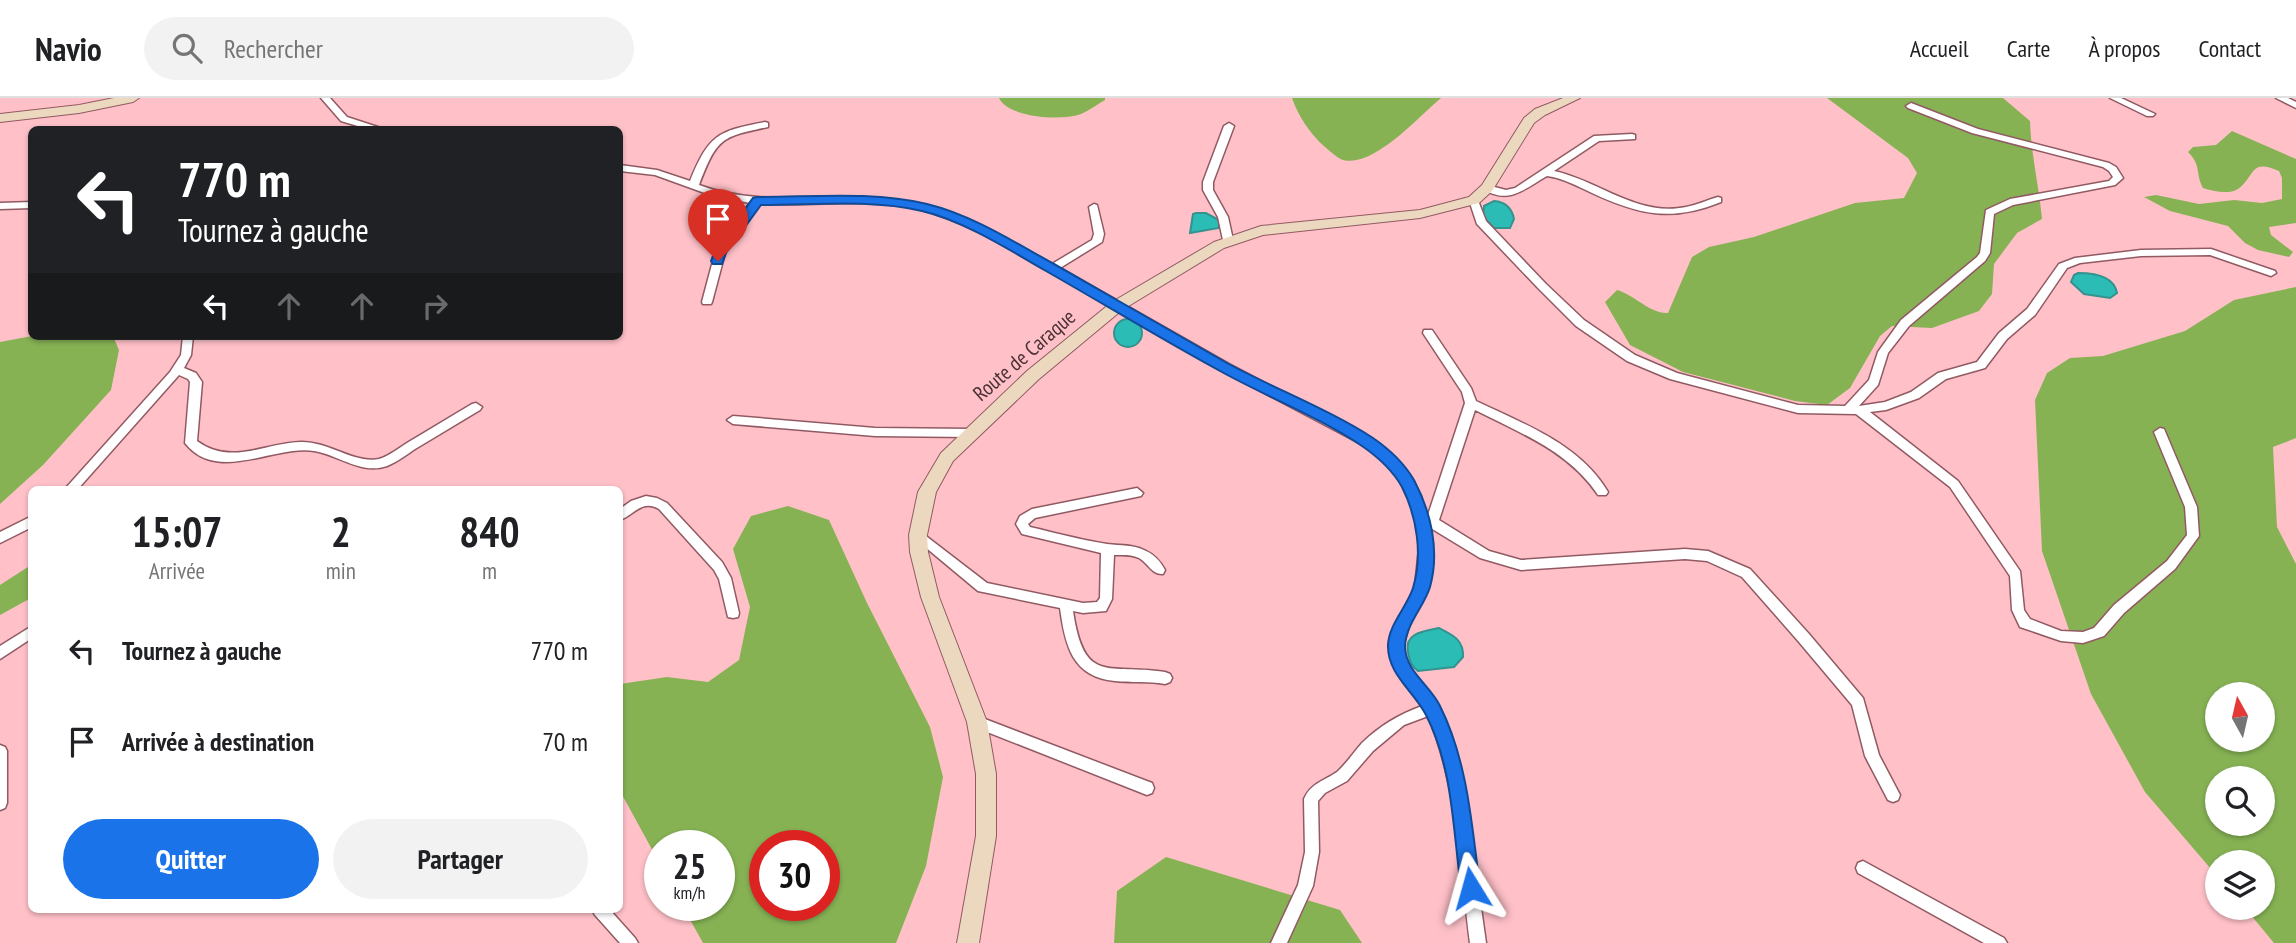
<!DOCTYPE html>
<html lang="fr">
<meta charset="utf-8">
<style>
body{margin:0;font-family:"PT Sans Narrow",sans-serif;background:#f2f2f2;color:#202124;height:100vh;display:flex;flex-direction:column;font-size:26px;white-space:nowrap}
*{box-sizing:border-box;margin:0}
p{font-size:23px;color:#757577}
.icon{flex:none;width:38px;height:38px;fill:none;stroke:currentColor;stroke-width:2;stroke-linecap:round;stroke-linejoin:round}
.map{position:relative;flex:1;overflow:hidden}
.details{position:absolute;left:28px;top:388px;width:595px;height:427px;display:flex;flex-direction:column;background:#fff;border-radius:10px;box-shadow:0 2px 5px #0004}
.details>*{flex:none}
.banner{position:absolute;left:28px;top:28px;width:595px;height:214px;border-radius:10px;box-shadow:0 2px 5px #0004;background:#202124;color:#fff;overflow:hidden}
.needle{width:46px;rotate:352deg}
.fabs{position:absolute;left:2205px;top:584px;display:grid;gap:14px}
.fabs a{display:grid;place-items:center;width:70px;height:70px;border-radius:50%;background:#fff;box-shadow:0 2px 5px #0004;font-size:35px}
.speed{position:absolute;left:644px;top:732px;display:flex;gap:14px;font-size:35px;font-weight:700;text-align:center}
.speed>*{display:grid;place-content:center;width:91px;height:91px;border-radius:50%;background:#fff;box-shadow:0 2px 5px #0004;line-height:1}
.speed small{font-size:18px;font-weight:400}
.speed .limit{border:10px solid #d22;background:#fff;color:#111}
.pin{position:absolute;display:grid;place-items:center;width:60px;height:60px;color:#fff;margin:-72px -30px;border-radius:50% 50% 50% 0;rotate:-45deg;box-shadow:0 0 7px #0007}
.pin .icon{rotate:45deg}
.me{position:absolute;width:77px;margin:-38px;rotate:352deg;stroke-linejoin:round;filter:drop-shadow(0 0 5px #0008)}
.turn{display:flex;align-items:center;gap:24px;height:147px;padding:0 35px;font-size:32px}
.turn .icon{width:91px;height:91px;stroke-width:2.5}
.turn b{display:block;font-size:49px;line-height:60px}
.lanes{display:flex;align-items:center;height:66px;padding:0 35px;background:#0003;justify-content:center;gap:35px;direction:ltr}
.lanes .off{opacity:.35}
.eta{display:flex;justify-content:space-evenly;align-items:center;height:119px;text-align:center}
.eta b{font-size:42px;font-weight:600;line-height:49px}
.primary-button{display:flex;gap:14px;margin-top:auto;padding:14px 35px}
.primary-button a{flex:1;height:80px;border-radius:42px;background:#1a73e8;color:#fff;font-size:28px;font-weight:600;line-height:80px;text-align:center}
.primary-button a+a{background:#f2f2f2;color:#202124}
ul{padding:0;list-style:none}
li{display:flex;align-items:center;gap:21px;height:91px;padding:0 35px}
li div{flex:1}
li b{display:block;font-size:26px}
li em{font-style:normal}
header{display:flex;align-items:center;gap:42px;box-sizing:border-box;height:98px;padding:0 35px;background:#fff;border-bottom:2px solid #e0e0e0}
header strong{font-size:33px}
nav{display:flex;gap:38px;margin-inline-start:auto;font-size:24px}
.search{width:490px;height:63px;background:#f2f2f2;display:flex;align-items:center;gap:18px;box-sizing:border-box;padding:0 24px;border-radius:38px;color:#757577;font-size:26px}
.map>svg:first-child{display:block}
</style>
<header>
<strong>Navio</strong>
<div class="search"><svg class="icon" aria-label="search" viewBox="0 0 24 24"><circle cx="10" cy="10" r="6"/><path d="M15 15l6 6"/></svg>Rechercher</div>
<nav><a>Accueil</a><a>Carte</a><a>À propos</a><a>Contact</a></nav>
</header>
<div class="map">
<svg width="2296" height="845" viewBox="0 0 2296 845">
<rect width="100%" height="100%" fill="#ffc0c8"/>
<!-- green -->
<g fill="#86b254" fill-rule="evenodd">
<path d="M999 0H1105V2C1098 6 1090 12 1081 16 1063 23 1008 20 999 0Z"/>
<path d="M1292 0H1441C1419 18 1374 70 1343 62 1337 60 1330 53 1325 49 1311 37 1298 18 1292 0Z"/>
<path d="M1827 0H2003L2030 23C2031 57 2039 88 2042 121L2017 135 1994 166 1992 196 1979 213 1932 230 1892 228 1880 238 1850 290 1827 307 1795 303 1683 274 1630 247 1605 204 1617 192C1635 197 1650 216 1668 215L1692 159 1709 149 1754 139 1855 105 1904 100 1917 75 1908 60Z"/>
<path d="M2232 33 2296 61V125L2269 129 2271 137 2293 154 2289 159 2258 152 2245 145 2228 128 2170 113 2144 99 2156 97 2199 106 2234 102 2262 105 2282 101V80L2279 73C2249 60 2256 78 2238 91 2228 97 2213 93 2203 90 2195 75 2202 68 2188 54L2193 49 2216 47Z"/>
<path d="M2296 189V340L2273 349 2277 429 2296 466V845H2274L2245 810H2263V765H2217V778L2145 694 2091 596 2042 453 2035 302 2047 275 2070 260 2103 258 2185 233 2234 202ZM2217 597H2263V642H2217ZM2217 681H2263V726H2217Z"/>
<polygon points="32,238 113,238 119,252 111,292 43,367 0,406 0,244"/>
<path d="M788 408 829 422 867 505 930 629 943 679 926 768 896 845H703L682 807H719V747H660V766L620 693V586L667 579 708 584 739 562 750 509 733 451 751 418ZM765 747H824V807H765Z"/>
<polygon points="31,467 31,500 0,517 0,487"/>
<polygon points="1166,759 1340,812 1362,845 1114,845 1117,793"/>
</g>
<!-- water -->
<g fill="#2bbcb5" stroke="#34928f" stroke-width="2">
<path d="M1494 103C1506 104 1512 110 1514 121L1510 130H1494L1483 119 1484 108Z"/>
<polygon points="1196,115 1206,115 1219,122 1219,130 1190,135 1193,116"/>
<path d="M2078 175C2093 175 2114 178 2117 195L2110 200 2084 196 2071 184 2074 177Z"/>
<circle cx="1128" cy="235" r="14"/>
<path d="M1439 530C1453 537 1464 542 1463 559L1454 569 1418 573C1410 567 1410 563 1408 554 1404 535 1424 533 1439 530Z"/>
</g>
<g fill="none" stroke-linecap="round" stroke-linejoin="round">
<!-- street casing -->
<g stroke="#915a63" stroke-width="3">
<g id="street">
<polygon points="321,0 330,0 347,19 387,32 371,32 341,23"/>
<polygon points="2110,0 2121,0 2155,16 2153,18 2147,18"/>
<polygon points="2276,0 2288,0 2296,4 2296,10"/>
<polygon points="1911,5 1978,31 2109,65 2116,69 2123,80 2115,87 2013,107 1994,116 1990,155 1985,163 1909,228 1888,255 1878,287 1859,308 1885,304 1911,294 1938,275 1977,264 1999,235 2027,211 2059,166 2075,160 2141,152 2211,151 2275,173 2276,175 2271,178 2210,157 2141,158 2080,165 2067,170 2035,217 2007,241 1985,270 1946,281 1919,300 1886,312 1870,314 1958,383 2020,473 2024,512 2030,521 2061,533 2083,534 2094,530 2114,507 2167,463 2187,437 2185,409 2154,334 2160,330 2164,331 2197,409 2199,438 2175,471 2124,515 2104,538 2083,545 2061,543 2020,529 2012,512 2010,478 1950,389 1856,316 1798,315 1670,281 1627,263 1576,228 1538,190 1477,126 1469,102 1471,100 1477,100 1486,123 1546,186 1584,222 1635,257 1677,275 1798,307 1845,308 1869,282 1878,254 1901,222 1977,159 1980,155 1986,112 2010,101 2109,83 2113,79 2109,73 2103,69 1972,35 1908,10 1906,8"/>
<path d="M765 24 768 25V29C721 39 717 40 699 87 761 110 825 94 890 101 950 107 1000 137 1052 166L1092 142 1094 136 1089 109 1094 106 1097 107 1104 136 1102 144 1060 170 1229 266 1371 341 1395 359 1410 380 1425 410 1427 420 1465 305 1462 294 1423 235 1424 232H1432L1471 290 1476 303C1524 326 1580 346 1608 394L1606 397H1598C1569 353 1520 335 1475 312L1439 422 1489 453 1521 462 1685 451 1708 453 1750 471 1809 536 1863 600 1879 657 1900 697 1898 702 1893 704 1888 702 1865 658 1852 607 1799 544 1742 479 1707 463 1685 461 1521 472 1480 460 1429 429 1432 441 1427 489 1409 528 1404 545 1405 560 1413 576 1437 606 1454 646 1463 682 1486 845H1470C1460 769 1458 689 1428 618L1404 627 1373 653 1347 683 1325 695 1318 703 1319 754 1313 788 1287 845H1271L1298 787 1305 754 1304 701C1311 685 1324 683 1337 674 1346 666 1354 654 1362 645 1381 627 1398 617 1422 608L1403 584 1391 560 1390 545 1395 528 1415 489 1420 441 1413 410 1401 385 1387 365 1363 347 1221 272 989 139C967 128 943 117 918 111 867 100 812 108 760 106L725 155 712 204 711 206H703L702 204 715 155 750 105 713 98 655 77 620 73V67L657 72 690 83C709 37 717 33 765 24Z"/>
<polygon points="1229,25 1234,28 1213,84 1213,92 1228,119 1233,142 1228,145 1223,142 1218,119 1203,92 1203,84 1224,28"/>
<path d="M1632 36 1635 37V41L1599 43 1554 73C1600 83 1637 119 1686 109 1697 107 1707 102 1718 99L1721 100V104C1672 124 1639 117 1592 95 1577 88 1563 80 1547 78 1524 91 1508 108 1482 90L1487 87 1506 92 1515 90 1594 38Z"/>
<polygon points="32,104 32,110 0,111 0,105"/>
<path d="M183 238H193L191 257 184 270 196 275 202 284 197 343C231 368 264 345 301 344 327 343 355 366 379 361 389 358 399 350 407 345 429 332 450 319 472 306L476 305 482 309 480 312C458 325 437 338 415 351 406 357 397 364 387 368 361 377 339 357 314 353 274 347 217 386 185 345L190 284 188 281 179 277 77 392H64L170 274 181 257Z"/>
<polygon points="733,318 875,330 971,331 977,335 971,339 875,338 733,326 727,322"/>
<path d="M1137 390 1143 395 1141 398 1035 420 1028 426 1030 429C1056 435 1081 442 1107 446 1121 448 1133 446 1146 453 1155 457 1160 463 1165 472L1163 476C1152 477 1149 466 1139 460 1131 456 1122 457 1114 457L1112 501 1106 513 1083 515 1073 513C1084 588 1108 565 1165 574L1170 576 1172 580 1170 584 1165 586C1148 583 1131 585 1115 583 1072 579 1065 547 1060 510L978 493 912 438 914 435H922L987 485 1083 505 1097 504 1100 500 1101 455 1022 436 1016 426 1020 418 1032 411Z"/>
<path d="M646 398 657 400 667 405 722 464 731 480 739 515 738 519 733 520 728 519 719 481 714 472 659 411C642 401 634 417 620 422V411L631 403Z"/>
<polygon points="32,418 32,429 0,445 0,434"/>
<polygon points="32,528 32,540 0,561 0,548"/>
<polygon points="977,618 1152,685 1154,690 1152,695 1147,697 972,628 970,624 972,620"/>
<polygon points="0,647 5,649 7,653 7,705 5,710 0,712"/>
<polygon points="1863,763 2004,840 2007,845 1984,845 1858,775 1856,770 1858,765"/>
<polygon points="592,812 610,812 635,840 638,845 620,845 595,817"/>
</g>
</g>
<!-- secondary casing -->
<g stroke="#915a63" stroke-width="2">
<g id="secondary">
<polygon points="114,0 139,0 133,4 79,15 0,24 0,16 79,7"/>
<polygon points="1563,0 1580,0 1545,17 1534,25 1492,93 1479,105 1420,120 1263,137 1224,150 1122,212 1039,281 953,363 936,394 927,437 928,454 939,499 987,624 996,676 996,738 979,845 957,845 976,738 976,676 967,624 921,499 910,454 909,437 918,394 941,355 1027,273 1112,204 1214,144 1261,128 1420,112 1469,99 1482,87 1524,20 1535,11"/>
</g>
</g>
<!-- street -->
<use href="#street" fill="#fff" fill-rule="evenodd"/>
<!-- secondary -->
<use href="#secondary" fill="#ebd8be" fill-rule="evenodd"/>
</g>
<!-- route -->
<path fill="#1a73e8" stroke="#114b97" stroke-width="2" d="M757 99C813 99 873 93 927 106 972 117 1014 144 1054 166 1112 199 1169 232 1227 265 1273 290 1330 312 1373 340 1389 351 1404 365 1414 382 1431 414 1440 453 1430 489 1424 509 1405 527 1405 549 1406 574 1430 587 1440 608 1468 664 1472 729 1480 790L1477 797 1471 800 1464 797 1461 790C1453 733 1453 669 1426 617 1414 593 1387 576 1388 547 1389 526 1407 509 1413 490 1423 457 1417 419 1402 389 1393 373 1378 359 1362 348 1321 320 1265 298 1220 273 1161 241 1104 206 1046 173 1008 151 964 123 922 113 870 101 814 107 761 107L726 155 722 166H713L711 163 715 152 753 100Z"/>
<g text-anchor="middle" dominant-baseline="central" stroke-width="5" stroke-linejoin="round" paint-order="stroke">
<!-- street labels -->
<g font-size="21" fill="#4a3135" stroke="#ffc0c8">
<text transform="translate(1024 257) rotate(-41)">Route de Caraque</text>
</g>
</g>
</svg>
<div class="fabs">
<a><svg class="needle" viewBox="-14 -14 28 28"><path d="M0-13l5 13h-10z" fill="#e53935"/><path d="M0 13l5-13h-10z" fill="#757577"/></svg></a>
<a><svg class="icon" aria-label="search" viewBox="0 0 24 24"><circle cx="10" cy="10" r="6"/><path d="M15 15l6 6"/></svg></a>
<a><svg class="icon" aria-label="layers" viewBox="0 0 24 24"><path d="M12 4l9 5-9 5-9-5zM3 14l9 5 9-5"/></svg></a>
</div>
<div class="speed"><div>25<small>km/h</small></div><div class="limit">30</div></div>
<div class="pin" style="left:718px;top:163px;background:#d93025"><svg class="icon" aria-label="arrive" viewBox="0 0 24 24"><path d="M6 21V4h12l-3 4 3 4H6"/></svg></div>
<svg class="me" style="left:1471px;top:790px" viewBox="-20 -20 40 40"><path d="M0-17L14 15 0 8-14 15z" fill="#1a73e8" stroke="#fff" stroke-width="4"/></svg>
<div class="banner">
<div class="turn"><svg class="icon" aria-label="left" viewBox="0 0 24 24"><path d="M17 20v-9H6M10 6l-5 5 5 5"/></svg><div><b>770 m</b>Tournez à gauche</div></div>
<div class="lanes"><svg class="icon" aria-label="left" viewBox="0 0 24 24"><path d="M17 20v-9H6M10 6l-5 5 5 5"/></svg><svg class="icon off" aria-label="ahead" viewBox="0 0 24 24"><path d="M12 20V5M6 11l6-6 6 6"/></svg><svg class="icon off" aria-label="ahead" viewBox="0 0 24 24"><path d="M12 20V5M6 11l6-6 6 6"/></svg><svg class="icon off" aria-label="right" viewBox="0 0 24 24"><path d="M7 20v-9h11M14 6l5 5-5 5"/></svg></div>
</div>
<section class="details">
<div class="eta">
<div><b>15:07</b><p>Arrivée</p></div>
<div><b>2</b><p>min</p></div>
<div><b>840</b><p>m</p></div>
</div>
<ul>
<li><svg class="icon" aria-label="left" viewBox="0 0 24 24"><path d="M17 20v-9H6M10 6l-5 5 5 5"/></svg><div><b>Tournez à gauche</b></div><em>770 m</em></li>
<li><svg class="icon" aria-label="arrive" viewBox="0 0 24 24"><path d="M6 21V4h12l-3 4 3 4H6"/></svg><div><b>Arrivée à destination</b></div><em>70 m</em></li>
</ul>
<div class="primary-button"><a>Quitter</a><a>Partager</a></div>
</section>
</div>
